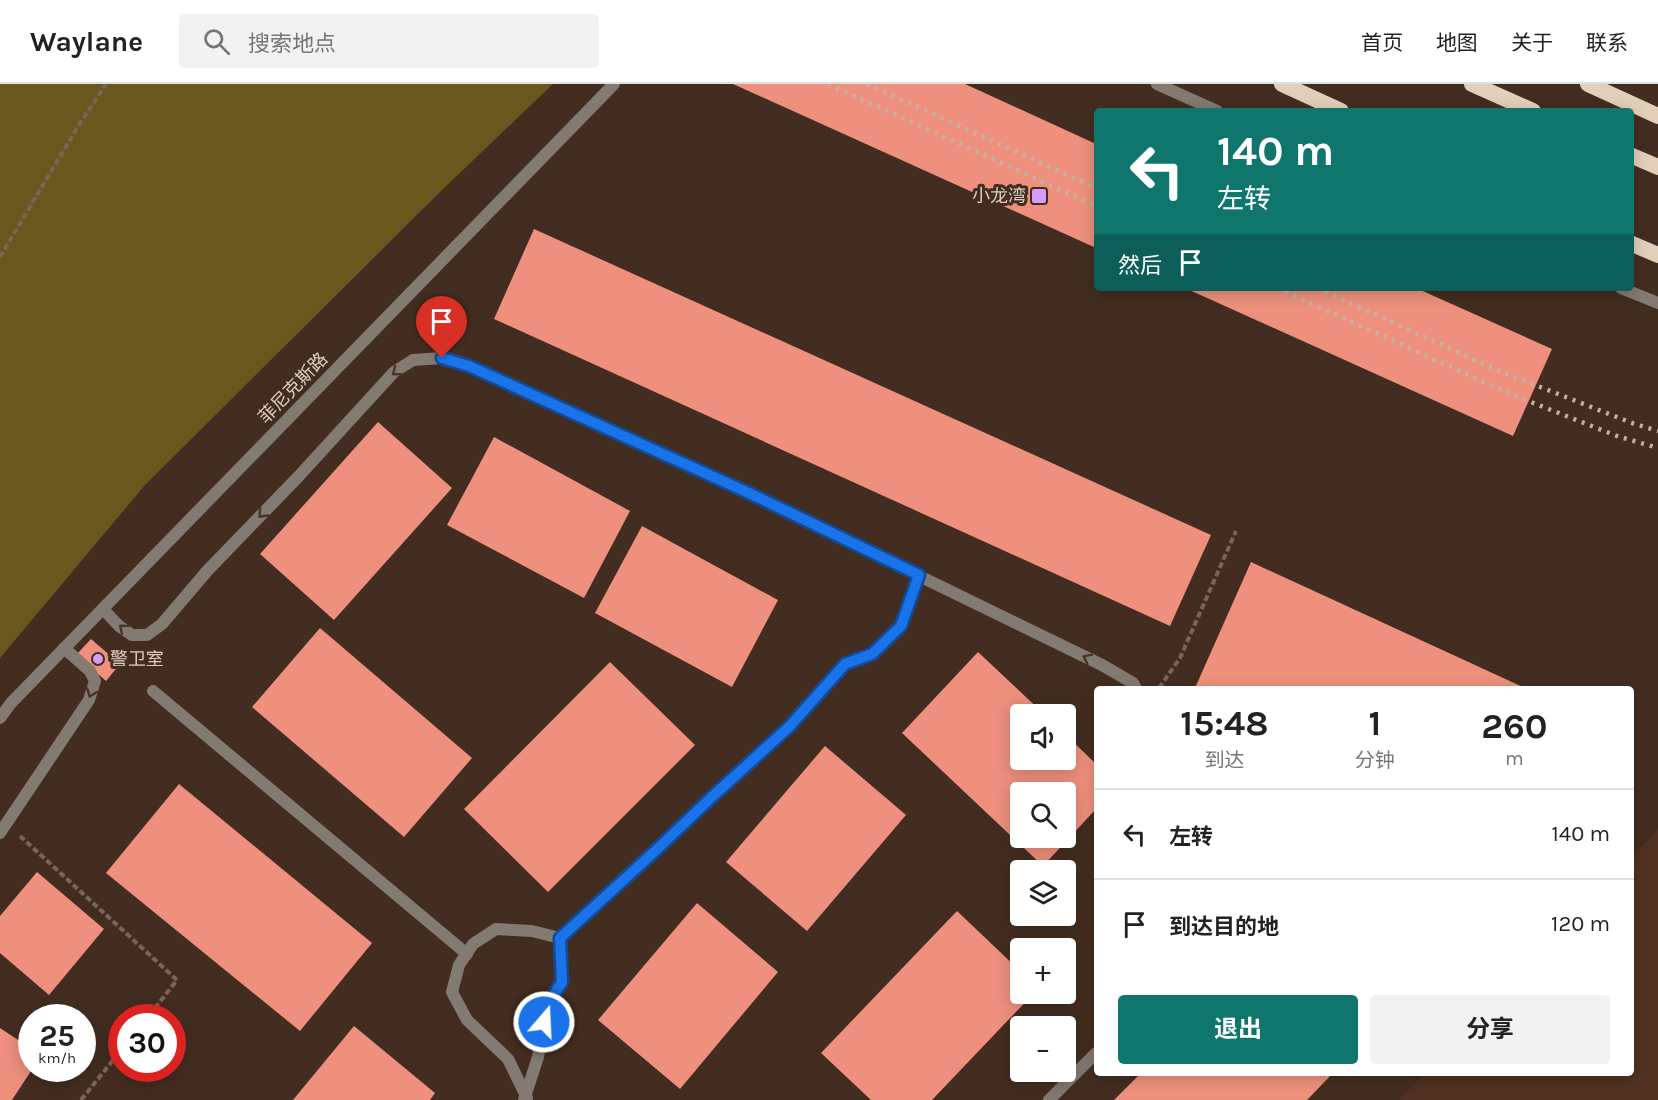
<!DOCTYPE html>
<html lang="zh">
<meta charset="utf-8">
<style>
body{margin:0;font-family:Karla,"Noto Sans SC",sans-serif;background:#f2f2f2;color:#222;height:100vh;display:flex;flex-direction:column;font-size:22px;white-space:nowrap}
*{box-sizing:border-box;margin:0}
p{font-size:20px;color:#767676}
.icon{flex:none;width:33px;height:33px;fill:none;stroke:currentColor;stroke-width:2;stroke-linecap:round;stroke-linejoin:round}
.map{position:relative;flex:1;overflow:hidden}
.details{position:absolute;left:1094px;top:602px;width:540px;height:390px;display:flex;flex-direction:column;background:#fff;border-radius:6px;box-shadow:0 3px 15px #0003}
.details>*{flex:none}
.hud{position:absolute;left:1094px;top:24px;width:540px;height:183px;border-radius:6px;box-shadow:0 3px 15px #0003;background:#0f766e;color:#fff;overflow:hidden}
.controls{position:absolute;left:1010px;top:620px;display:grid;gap:12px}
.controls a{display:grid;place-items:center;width:66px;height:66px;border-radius:6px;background:#fff;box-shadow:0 3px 15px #0003;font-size:30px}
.speed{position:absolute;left:18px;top:920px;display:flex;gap:12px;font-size:30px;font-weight:700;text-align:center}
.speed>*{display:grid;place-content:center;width:78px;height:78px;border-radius:50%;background:#fff;box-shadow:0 3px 15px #0003;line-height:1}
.speed small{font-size:15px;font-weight:400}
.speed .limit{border:9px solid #d22;background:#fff;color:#111}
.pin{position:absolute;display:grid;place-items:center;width:51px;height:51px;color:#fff;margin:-62px -26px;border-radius:50% 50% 50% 0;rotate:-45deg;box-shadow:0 0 6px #0007}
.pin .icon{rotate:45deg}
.me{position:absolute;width:66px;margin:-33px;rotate:19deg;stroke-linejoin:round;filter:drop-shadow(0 0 4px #0008)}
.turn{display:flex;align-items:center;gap:21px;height:126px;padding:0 24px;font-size:27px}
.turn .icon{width:78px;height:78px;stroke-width:2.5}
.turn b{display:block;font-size:42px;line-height:51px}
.then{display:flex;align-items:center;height:57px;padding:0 24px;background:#0003;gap:12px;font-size:22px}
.eta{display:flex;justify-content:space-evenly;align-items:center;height:102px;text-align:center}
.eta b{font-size:36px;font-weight:700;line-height:42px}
.action{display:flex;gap:12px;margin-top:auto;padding:12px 24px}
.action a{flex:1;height:69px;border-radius:6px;background:#0f766e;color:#fff;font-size:24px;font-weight:700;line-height:69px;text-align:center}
.action a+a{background:#f2f2f2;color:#222}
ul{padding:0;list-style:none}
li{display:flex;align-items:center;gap:18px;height:90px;padding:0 24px;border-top:2px solid #e0e0e0}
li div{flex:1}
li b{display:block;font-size:22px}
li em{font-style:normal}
header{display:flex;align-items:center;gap:36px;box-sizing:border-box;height:84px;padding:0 30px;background:#fff;border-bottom:2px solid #e0e0e0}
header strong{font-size:28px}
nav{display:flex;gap:33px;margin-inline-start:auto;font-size:21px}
.search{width:420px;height:54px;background:#f2f2f2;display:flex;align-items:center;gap:15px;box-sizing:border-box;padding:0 21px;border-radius:6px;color:#767676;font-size:22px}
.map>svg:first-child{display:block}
</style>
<header>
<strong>Waylane</strong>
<div class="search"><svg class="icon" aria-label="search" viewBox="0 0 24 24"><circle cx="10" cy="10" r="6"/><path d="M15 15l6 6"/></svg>搜索地点</div>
<nav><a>首页</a><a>地图</a><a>关于</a><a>联系</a></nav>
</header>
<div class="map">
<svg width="1658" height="1016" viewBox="0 0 1658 1016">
<rect width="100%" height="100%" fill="#432d20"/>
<!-- built -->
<polygon fill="#4f3221" points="1658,745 1658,1016 1399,1016 1425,989 1630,988 1631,774"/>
<!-- green -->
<polygon fill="#69571e" points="0,0 553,0 441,107 145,401 0,574"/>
<!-- building -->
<g fill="#ee907d" fill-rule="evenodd">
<polygon points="733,0 965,0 1096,60 1096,164"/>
<polygon points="534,145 1211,451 1170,542 494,235"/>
<polygon points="1185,204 1416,204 1552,265 1513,352"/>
<polygon points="378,338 452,404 334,536 260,470"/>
<polygon points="494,353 630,427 584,514 447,441"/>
<polygon points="642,442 778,516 732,603 595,529"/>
<polygon points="1251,478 1525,604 1195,604"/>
<polygon points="320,544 472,674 404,753 252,623"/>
<polygon points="91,555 120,580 106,597 76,571"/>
<path d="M978 568 1044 630H1020V675H1065V650L1096 680V725L1043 782 902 649ZM1020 708H1065V753H1020Z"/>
<polygon points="610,578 695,661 548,808 464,725"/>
<polygon points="825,662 906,731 807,847 726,778"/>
<polygon points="179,700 372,859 300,947 106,789"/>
<polygon points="37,788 104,845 49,911 0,869 0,832"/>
<polygon points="697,819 778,888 680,1005 598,936"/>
<polygon points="957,827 1020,887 1020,909 1034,909 932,1016 871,1016 821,969"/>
<polygon points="354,942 435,1009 430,1016 293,1016"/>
<polygon points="0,944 32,965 32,984 33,984 12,1016 0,1016"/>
<polygon points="1142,988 1334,988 1307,1016 1114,1016"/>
</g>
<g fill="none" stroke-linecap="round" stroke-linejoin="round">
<!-- path -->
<g stroke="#79655a" stroke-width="4" stroke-dasharray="6 3" stroke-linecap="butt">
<polyline points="0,173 77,44 106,0"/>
<polyline points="1159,604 1180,574 1236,447"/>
<polyline points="20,752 177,896 148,933"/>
<polyline points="81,1016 122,965"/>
</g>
<!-- service -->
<g stroke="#837a71" stroke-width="12">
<polyline points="1157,0 1217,27"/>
<polyline points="1621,204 1658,219"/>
</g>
<!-- minor -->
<g stroke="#837a71" stroke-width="12">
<polyline points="103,525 119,542 132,551 147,551 162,540 208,486 298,393 394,288 413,276 442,274 469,282 749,409 1102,581 1133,599 1136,604"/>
<polyline points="153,607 467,870"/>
<polyline points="0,634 11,619 614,0"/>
<polyline points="0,749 89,616 95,597 90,587 64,564"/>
<polyline points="527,1014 508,975 467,936 452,908 459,881 473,860 496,845 532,847 560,854"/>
<polyline points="524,1016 538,973 548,920 562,898 560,854 652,770 714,711 790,642 845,580 872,570 901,542 919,491"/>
<polyline points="1049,1016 1096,969"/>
</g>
<!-- trunk -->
<g stroke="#e2cfb9" stroke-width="16">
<polyline points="1282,0 1341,27"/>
<polyline points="1472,0 1533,27"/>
<polyline points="1588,0 1658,32"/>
<polyline points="1630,71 1658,83"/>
<polyline points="1630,159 1658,171"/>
</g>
<!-- rail -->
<g stroke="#c1b2a8" stroke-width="4.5" stroke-dasharray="3 6" stroke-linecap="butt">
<polyline points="828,0 1096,122"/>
<polyline points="867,0 1096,104"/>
<polyline points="1277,204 1508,309 1617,352 1658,364"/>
<polyline points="1317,204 1497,286 1632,339 1658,347"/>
</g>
</g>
<!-- one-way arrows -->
<defs><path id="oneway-chevron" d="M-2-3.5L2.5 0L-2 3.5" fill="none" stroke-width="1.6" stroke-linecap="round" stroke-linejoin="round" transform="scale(1.5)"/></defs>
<g stroke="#493528">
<use href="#oneway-chevron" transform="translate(396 288) rotate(142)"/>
<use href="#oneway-chevron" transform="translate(262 430) rotate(134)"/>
<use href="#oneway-chevron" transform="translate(123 544) rotate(-140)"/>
<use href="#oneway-chevron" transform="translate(1087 574) rotate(-154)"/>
<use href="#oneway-chevron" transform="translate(91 609) rotate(110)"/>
</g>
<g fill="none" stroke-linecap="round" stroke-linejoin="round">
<!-- route casing -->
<g stroke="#114b97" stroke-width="15">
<polyline id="route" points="442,274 469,282 749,409 919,491 901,542 872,570 845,580 790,642 714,711 652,770 560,854 562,898 548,920 544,938"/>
</g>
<!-- route -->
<use href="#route" stroke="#1a73e8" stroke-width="10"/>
</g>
<!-- markers -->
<g fill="#d79bf9" stroke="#432d20" stroke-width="2">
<rect x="1031" y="104" width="16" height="16" rx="3"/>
<circle cx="98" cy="575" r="6"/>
</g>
<g text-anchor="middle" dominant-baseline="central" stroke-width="6" stroke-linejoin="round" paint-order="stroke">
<!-- poi labels -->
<g font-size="18" fill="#dccec5" stroke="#432d20" text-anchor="end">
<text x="1026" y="112">小龙湾</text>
<text x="110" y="575" text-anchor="start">警卫室</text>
</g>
<!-- street labels -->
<g font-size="18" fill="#dccec5" stroke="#432d20">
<text transform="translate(293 304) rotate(-46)">菲尼克斯路</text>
</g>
</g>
</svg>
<div class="controls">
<a><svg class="icon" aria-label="sound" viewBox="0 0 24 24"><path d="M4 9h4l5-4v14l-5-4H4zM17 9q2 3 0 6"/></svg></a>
<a><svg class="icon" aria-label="search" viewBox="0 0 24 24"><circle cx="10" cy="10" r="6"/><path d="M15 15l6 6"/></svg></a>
<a><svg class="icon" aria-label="layers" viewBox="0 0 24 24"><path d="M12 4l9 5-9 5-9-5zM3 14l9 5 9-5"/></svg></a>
<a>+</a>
<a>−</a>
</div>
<div class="speed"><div>25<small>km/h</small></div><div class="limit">30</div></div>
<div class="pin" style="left:442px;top:274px;background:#d93025"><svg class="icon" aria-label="arrive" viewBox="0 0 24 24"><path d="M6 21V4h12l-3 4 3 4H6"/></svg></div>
<svg class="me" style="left:544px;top:938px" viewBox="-20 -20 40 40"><circle r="17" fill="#1a73e8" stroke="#fff" stroke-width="3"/><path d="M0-11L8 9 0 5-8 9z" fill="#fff"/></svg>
<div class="hud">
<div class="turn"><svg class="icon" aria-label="left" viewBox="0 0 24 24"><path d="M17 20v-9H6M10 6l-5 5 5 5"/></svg><div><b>140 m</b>左转</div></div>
<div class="then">然后<svg class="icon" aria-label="arrive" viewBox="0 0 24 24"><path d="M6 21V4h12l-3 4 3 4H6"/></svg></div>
</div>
<section class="details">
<div class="eta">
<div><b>15:48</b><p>到达</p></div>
<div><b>1</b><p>分钟</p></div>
<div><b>260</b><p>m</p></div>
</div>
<ul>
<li><svg class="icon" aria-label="left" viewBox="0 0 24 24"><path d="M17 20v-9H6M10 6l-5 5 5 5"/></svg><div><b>左转</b></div><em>140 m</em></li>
<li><svg class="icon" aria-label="arrive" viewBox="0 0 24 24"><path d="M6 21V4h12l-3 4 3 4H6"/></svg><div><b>到达目的地</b></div><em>120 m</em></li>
</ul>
<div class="action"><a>退出</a><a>分享</a></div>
</section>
</div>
